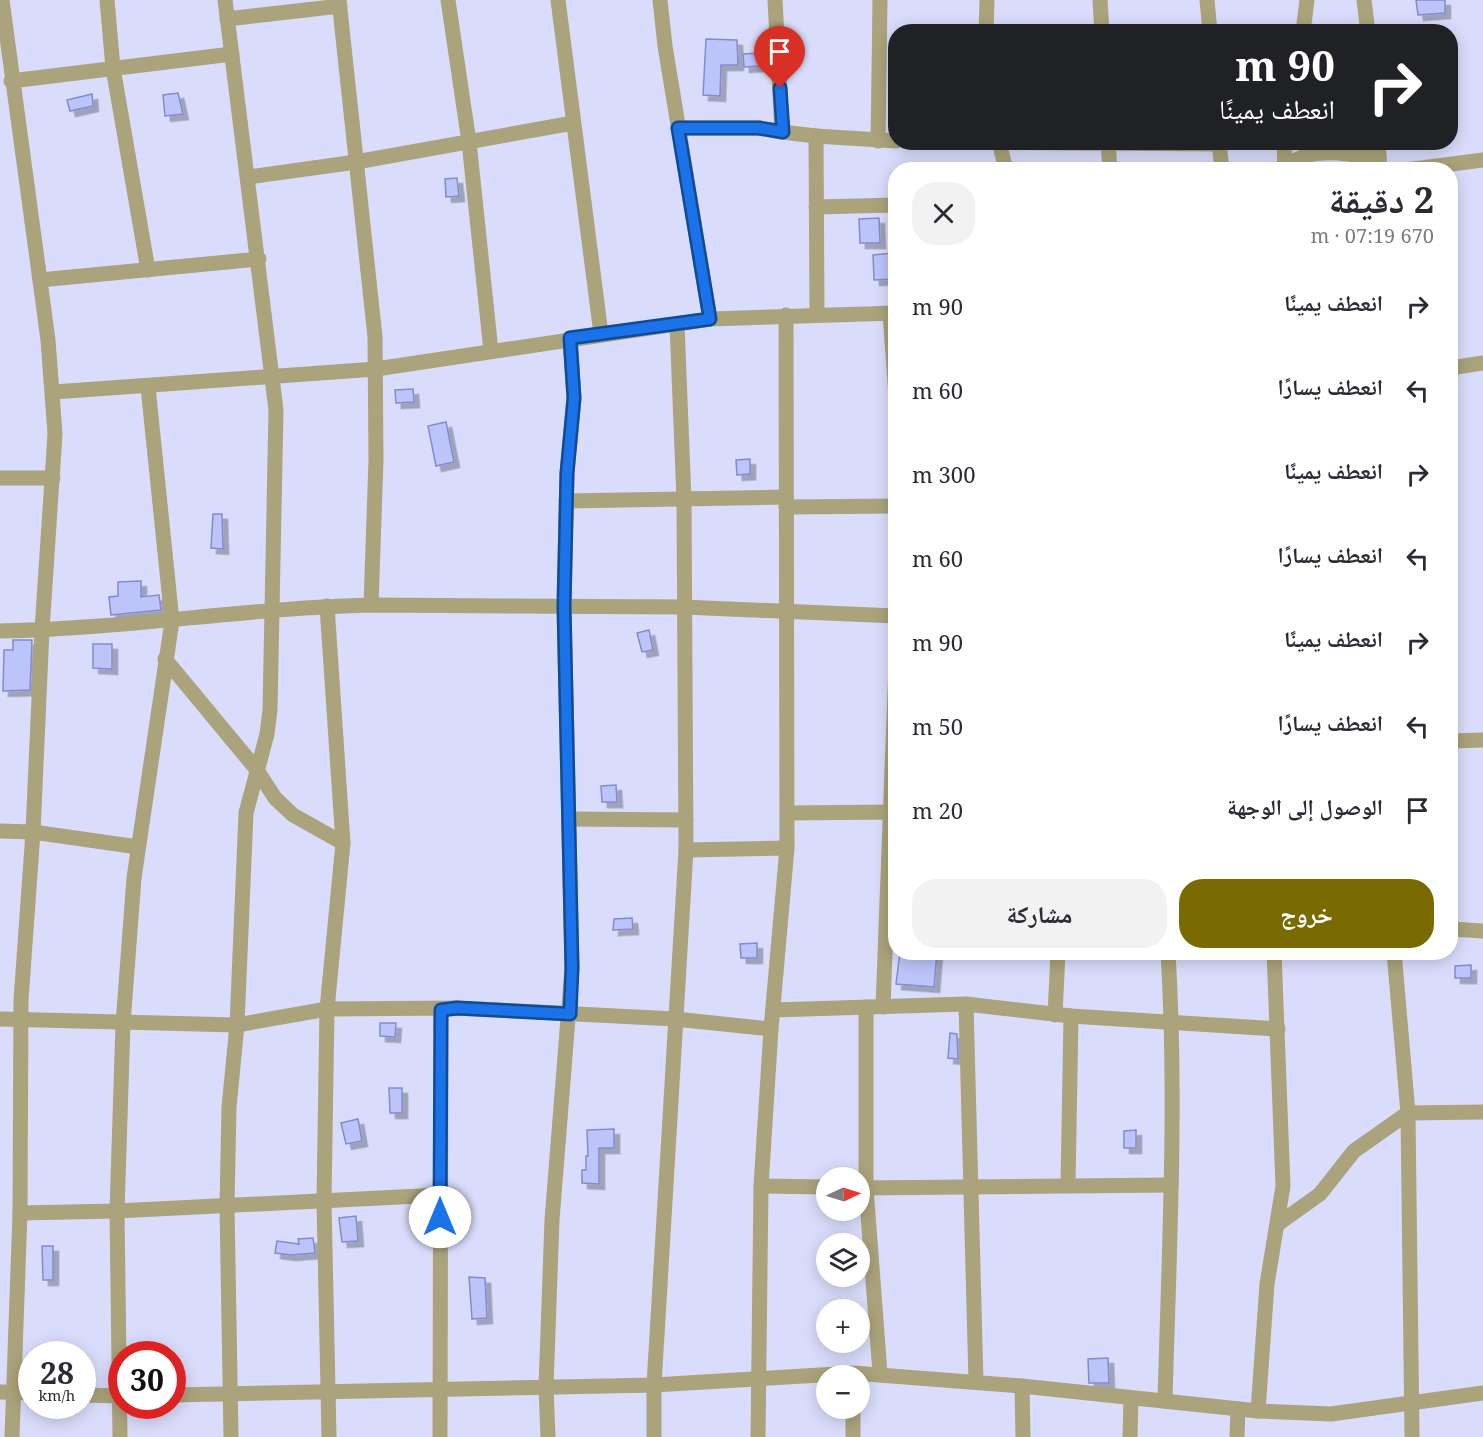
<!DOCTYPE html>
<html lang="ar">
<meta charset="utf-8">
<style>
body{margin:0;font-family:"Noto Serif","Noto Naskh Arabic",serif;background:#f2f2f3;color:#2b2b33;direction:rtl;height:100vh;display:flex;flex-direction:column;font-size:22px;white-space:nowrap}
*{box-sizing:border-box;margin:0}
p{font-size:20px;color:#7c7c81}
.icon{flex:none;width:33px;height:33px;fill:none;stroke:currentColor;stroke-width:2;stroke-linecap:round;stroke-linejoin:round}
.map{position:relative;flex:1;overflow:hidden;direction:ltr}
.drawer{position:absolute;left:888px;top:162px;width:570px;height:798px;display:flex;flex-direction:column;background:#fff;border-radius:24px;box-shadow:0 3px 15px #0003;direction:rtl}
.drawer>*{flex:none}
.top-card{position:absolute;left:888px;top:24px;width:570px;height:126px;border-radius:24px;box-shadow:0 3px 15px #0003;direction:rtl;background:#202124;color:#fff;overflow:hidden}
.needle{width:39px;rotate:86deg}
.tools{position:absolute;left:816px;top:1167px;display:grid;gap:12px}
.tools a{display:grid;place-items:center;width:54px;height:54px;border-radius:50%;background:#fff;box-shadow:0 3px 15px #0003;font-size:30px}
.speed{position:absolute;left:18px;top:1341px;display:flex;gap:12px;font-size:30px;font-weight:700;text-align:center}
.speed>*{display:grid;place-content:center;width:78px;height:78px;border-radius:50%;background:#fff;box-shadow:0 3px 15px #0003;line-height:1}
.speed small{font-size:15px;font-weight:400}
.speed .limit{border:9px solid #d22;background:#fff;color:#111}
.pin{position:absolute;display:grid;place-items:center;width:51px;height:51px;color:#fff;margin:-62px -26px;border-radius:50% 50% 50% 0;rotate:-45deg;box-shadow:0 0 6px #0007}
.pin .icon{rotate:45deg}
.me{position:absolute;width:66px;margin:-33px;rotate:0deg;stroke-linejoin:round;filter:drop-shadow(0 0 4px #0008)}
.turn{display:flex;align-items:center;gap:21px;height:126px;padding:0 24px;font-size:27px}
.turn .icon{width:78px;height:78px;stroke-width:2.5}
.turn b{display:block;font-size:42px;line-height:51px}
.round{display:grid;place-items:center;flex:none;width:63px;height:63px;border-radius:24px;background:#f2f2f3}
.head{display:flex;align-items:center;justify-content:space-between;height:102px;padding:0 24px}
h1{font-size:36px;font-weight:700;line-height:45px}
.action{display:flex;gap:12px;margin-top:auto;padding:12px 24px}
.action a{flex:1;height:69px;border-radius:24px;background:#796a01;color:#fff;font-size:24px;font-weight:700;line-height:69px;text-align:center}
.action a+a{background:#f2f2f3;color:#2b2b33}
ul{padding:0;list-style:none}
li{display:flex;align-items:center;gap:18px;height:84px;padding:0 24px}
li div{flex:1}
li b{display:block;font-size:22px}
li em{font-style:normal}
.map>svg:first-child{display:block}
</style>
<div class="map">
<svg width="1483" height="1437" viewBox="0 0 1483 1437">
<defs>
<filter id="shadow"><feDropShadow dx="5.5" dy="5.5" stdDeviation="0" flood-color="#0004"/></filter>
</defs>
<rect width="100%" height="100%" fill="#d9ddfb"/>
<!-- building -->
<g fill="#bdc4fa" stroke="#848acf" stroke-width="1.5" filter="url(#shadow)">
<polygon points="1416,0 1445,0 1445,13 1418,15"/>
<polygon points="706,39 737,40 738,65 721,65 720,96 703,95"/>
<polygon points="759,53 759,66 744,67 743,54"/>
<polygon points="178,93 183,114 165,116 163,95"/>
<polygon points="92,94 93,106 70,111 67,100"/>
<polygon points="457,178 459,196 446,197 445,179"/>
<polygon points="879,218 880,243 860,243 859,219"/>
<polygon points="893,253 896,279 874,280 873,255"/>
<polygon points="413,389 414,402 396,403 395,390"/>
<polygon points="446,422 454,462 436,466 428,426"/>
<polygon points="750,459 750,474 737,475 736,460"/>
<polygon points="213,514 222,514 223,549 211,548"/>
<polygon points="141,581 141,597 159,595 161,610 111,615 109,597 118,596 118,582"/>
<polygon points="649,630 653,650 642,652 637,633"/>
<polygon points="13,640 32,640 30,690 3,691 4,650 13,650"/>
<polygon points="93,644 112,644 112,669 93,668"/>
<polygon points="616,785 617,802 602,802 601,786"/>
<polygon points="632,918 633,929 613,930 614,919"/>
<polygon points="757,943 757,958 741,958 740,944"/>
<polygon points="900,952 937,952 934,987 896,984"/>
<polygon points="1471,965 1471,978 1455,978 1455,966"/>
<polygon points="380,1023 396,1023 395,1037 380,1036"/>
<polygon points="950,1033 957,1034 958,1059 948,1058"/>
<polygon points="389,1088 402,1088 402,1113 390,1113"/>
<polygon points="358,1119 362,1141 346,1144 341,1123"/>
<polygon points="614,1129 614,1148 599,1148 599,1184 582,1183 582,1170 586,1170 586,1156 588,1156 587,1130"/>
<polygon points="1136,1130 1136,1148 1124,1148 1124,1131"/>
<polygon points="356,1216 358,1241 342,1242 339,1218"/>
<polygon points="313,1238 315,1253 291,1255 275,1253 277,1241 299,1244 298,1239"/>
<polygon points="42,1246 53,1246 53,1280 43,1280"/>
<polygon points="469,1277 485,1278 487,1318 472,1319"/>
<polygon points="1108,1358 1109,1383 1089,1383 1088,1359"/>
</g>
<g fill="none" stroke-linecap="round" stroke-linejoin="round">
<!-- street -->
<g stroke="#aba37b" stroke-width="15">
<polyline points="2,0 48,340 55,434 42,630 33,832 21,1000 20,1213 12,1437"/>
<polyline points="107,0 113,68 148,270"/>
<polyline points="225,0 276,410 270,710 267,734 246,813 237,1025 229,1107 227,1206 231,1437"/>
<polyline points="339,0 375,337 376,460 371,605"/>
<polyline points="448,0 469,142 491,351"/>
<polyline points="558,0 601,334"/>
<polyline points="660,0 665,46 710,319"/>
<polyline points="775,0 782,132 816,136 817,314"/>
<polyline points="1100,0 1102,32"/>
<polyline points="1207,0 1210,32"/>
<polyline points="1364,0 1368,32"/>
<polyline points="227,19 340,6"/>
<polyline points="986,32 987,0"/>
<polyline points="1303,32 1307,0"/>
<polyline points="11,81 232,54"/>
<polyline points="678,128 759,128 782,132"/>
<polyline points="816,136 896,141"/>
<polyline points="878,141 880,0"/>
<polyline points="961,142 1219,144"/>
<polyline points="999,142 1006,170"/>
<polyline points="1108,142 1110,170"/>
<polyline points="1219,142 1222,170"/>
<polyline points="1284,142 1285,168"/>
<polyline points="1378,142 1380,170"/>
<path d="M1274 170C1287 168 1295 158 1308 155 1330 149 1357 156 1379 158"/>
<polyline points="1406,170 1483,160"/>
<polyline points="249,177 356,162 573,123"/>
<polyline points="816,207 896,205"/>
<polyline points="40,280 259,259"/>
<polyline points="890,313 896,396"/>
<polyline points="1450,368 1483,363"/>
<polyline points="54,392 376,369 710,319 896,313"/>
<polyline points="0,478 53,478"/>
<polyline points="566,501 786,497"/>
<polyline points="786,507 896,506"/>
<polyline points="327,606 343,843 327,1009 324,1201 329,1437"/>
<path d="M0 631C124 629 247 608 371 605L683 607 896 616"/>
<polyline points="165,659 257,770 275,798 293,815 343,843"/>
<polyline points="1450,741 1483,740"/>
<polyline points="788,813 896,812"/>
<polyline points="570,819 686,820"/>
<polyline points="0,831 33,832 138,847"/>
<polyline points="686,850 787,848"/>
<polyline points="1450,929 1483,931"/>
<polyline points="1394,952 1408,1113 1412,1437"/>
<polyline points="966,1004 976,1382"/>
<polyline points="866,1007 866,1188 880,1373"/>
<polyline points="883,1007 896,666"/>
<polyline points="773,1010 966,1004 1071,1016 1278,1029"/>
<polyline points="1055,1015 1058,952"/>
<polyline points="0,1019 237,1025 327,1009 457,1008 675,1019 771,1029"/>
<polyline points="1068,1185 1071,1016"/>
<polyline points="761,1186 826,1187"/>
<polyline points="860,1188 1171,1185"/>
<polyline points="20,1213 117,1211 440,1195"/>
<polyline points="1278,1224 1320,1194 1354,1151 1408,1113 1483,1112"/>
<polyline points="1022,1386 1023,1437"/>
<polyline points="0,1392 32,1393"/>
<polyline points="82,1395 122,1396"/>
<polyline points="172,1395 654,1385 853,1373 1022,1386 1258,1411 1331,1414 1483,1393"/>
<path d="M1165 1401C1169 1252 1177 1102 1168 952"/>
<polyline points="853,1408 853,1437"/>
<polyline points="1258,1411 1267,1284 1283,1186 1274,952"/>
<polyline points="120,1437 117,1211 123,1024 134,878 172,621 148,387"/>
<polyline points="440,1437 441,1010"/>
<polyline points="548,1437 546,1387 552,1220 572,968 564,606 567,473 574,398 570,338"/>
<polyline points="654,1437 654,1385 686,850 684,500 677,324"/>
<polyline points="758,1437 761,1186 771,1029 787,848 786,315"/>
<polyline points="1130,1437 1131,1398"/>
<polyline points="1237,1437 1238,1409"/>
</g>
</g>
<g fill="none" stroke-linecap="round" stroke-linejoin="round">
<!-- route casing -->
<g stroke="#114b97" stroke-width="15">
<polyline id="route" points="440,1217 441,1010 457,1008 570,1014 572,968 564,606 567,473 574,398 570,338 710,319 678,128 759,128 783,132 780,88"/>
</g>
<!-- route -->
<use href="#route" stroke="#1a73e8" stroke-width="10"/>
</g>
</svg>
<div class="tools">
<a><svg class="needle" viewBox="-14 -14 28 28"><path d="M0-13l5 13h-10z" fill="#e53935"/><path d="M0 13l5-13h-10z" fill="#7c7c81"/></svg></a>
<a><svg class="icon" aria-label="layers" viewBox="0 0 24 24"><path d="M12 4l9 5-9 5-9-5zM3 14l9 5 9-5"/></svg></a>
<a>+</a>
<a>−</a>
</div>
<div class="speed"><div>28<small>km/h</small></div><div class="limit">30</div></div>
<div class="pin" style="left:780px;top:88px;background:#d93025"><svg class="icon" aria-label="arrive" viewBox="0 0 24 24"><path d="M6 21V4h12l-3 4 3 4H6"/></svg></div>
<svg class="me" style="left:440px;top:1217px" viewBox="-20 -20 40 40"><circle r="19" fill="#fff"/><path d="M0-13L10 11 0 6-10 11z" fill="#1a73e8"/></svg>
<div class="top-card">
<div class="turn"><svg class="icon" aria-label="right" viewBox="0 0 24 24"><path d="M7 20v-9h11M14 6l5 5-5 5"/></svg><div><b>90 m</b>انعطف يمينًا</div></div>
</div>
<section class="drawer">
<div class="head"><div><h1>2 دقيقة</h1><p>670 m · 07:19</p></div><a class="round"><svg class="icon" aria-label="close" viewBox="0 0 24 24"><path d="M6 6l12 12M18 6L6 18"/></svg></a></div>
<ul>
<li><svg class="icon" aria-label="right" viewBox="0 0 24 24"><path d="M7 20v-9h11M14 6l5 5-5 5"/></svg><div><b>انعطف يمينًا</b></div><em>90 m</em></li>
<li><svg class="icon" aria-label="left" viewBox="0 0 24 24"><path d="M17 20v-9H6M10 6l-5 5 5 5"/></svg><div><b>انعطف يسارًا</b></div><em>60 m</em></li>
<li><svg class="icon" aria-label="right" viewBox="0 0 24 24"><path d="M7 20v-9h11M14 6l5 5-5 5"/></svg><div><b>انعطف يمينًا</b></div><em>300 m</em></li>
<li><svg class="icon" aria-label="left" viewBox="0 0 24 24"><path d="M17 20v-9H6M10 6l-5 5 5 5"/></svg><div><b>انعطف يسارًا</b></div><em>60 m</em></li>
<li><svg class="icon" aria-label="right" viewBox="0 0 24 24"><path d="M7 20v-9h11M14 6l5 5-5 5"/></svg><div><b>انعطف يمينًا</b></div><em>90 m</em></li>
<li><svg class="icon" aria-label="left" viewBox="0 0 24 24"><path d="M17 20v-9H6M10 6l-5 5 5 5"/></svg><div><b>انعطف يسارًا</b></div><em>50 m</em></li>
<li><svg class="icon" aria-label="arrive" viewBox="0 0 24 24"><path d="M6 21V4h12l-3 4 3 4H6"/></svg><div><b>الوصول إلى الوجهة</b></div><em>20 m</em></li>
</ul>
<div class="action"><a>خروج</a><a>مشاركة</a></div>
</section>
</div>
